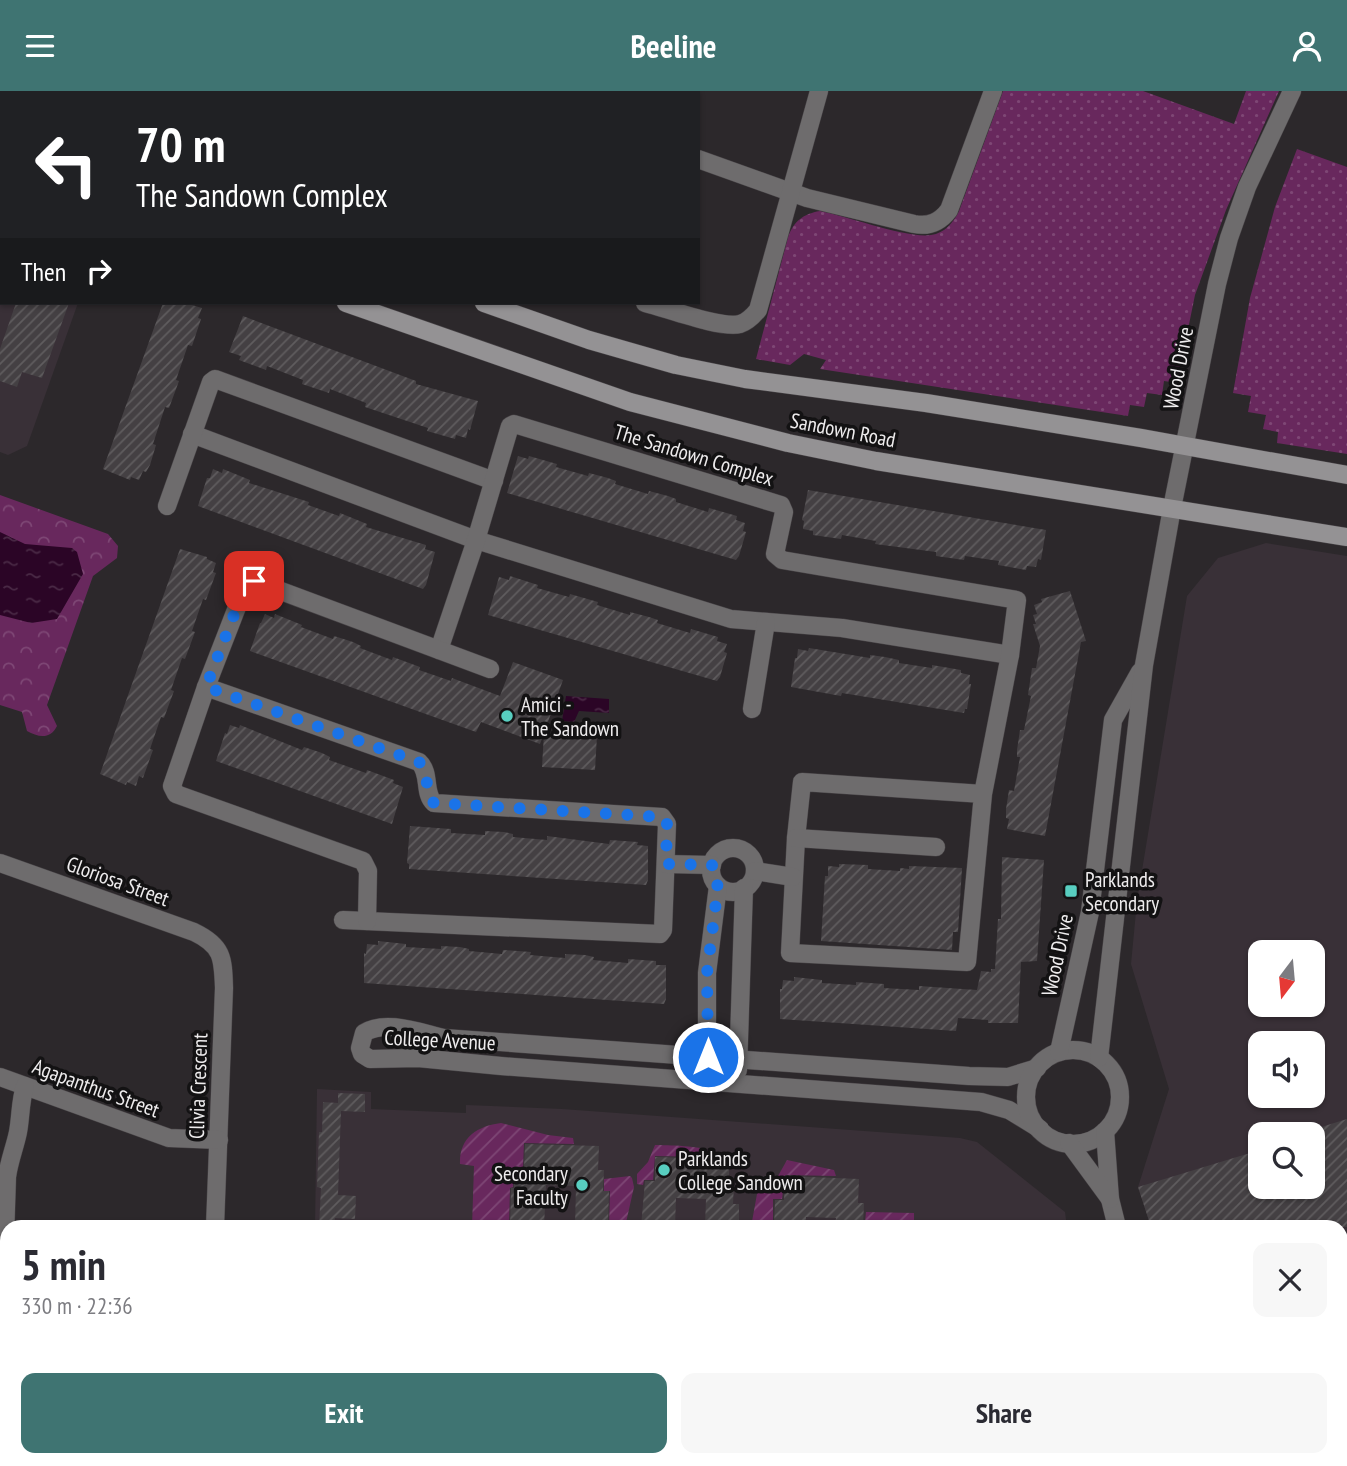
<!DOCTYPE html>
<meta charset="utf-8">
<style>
body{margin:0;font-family:"PT Sans Narrow",sans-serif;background:#f7f7f7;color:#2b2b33;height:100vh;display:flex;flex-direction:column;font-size:26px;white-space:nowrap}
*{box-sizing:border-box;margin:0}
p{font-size:23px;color:#7c7c81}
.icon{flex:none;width:38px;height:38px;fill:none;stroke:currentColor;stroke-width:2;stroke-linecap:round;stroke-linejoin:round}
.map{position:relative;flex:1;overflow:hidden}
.drawer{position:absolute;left:0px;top:1129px;width:1348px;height:247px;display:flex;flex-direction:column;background:#fff;border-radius:21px 21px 0 0;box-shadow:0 2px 5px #0004}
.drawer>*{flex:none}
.top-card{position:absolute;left:0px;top:0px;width:700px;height:214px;box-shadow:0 2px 5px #0004;background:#202124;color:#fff;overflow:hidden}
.needle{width:46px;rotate:196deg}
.buttons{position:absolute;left:1248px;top:849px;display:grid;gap:14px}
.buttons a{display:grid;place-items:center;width:77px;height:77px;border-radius:14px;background:#fff;box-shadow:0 2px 5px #0004;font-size:35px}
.pin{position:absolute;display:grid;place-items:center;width:60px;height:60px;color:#fff;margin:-30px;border-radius:14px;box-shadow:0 4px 10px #0006}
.me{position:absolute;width:77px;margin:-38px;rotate:0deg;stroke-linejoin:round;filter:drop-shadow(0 0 5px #0008)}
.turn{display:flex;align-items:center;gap:24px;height:147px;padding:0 21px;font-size:32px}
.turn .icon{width:91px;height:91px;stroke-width:2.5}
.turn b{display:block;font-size:49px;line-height:60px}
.then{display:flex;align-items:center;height:66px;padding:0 21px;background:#0003;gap:14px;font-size:26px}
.round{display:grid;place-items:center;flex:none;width:74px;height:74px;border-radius:14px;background:#f7f7f7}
.summary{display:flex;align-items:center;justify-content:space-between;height:119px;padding:0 21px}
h1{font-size:42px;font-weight:800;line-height:52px}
.button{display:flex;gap:14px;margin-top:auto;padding:14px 21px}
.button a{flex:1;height:80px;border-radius:14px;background:#3f7472;color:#fff;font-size:28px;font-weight:800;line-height:80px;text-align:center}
.button a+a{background:#f7f7f7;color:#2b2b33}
header{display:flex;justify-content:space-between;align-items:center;height:91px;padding:0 21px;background:#3f7472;color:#fff;font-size:32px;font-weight:800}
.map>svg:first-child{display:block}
</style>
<header><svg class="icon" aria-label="menu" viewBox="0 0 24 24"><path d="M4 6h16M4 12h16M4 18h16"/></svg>Beeline<svg class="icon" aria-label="person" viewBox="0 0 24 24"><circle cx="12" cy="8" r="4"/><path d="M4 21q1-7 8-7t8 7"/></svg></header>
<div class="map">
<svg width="1347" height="1375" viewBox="0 0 1347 1375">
<defs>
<pattern id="grass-dots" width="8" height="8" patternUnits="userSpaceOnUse" patternTransform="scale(1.75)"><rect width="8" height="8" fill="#68285d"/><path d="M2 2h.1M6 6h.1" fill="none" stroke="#7e4775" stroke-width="1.8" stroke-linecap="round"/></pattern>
<pattern id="forest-crowns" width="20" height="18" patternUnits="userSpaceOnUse" patternTransform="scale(1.75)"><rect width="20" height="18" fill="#68285d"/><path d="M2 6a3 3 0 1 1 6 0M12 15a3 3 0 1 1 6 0" fill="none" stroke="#7e4775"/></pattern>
<pattern id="garden-furrows" width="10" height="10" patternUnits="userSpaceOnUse" patternTransform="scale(1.75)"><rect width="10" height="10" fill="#68285d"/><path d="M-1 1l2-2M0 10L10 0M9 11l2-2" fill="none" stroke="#7e4775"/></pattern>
<pattern id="water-ripples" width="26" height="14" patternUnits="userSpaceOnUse" patternTransform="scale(1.75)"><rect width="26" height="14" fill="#2b0526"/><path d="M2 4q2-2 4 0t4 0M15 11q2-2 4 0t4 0" fill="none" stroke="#4a2a46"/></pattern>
<pattern id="building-hatch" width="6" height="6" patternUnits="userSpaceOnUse" patternTransform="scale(1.75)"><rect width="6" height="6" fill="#444043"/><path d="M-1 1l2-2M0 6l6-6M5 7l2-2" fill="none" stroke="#5f5c5e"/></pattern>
</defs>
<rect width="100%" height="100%" fill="#2c282b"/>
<!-- built -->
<g fill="#393037" fill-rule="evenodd">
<polygon points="0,116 2,212 78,212 27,355 8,364 0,361"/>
<path d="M1266 452 1347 465V1337L1341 1339 1340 1136H1151L1138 1096 1169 998 1131 873 1137 810 1187 505 1218 467ZM1260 861H1312V914H1260ZM1260 952H1312V1004H1260ZM1260 1043H1312V1096H1260Z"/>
<polygon points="317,998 371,1001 371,1018 466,1022 466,1014 562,1018 960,1047 977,1051 1065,1121 1067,1136 315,1136"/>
<polygon points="308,1368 1118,1368 1120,1375 307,1375"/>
</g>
<!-- grass -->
<g fill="url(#grass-dots)">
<path d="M1003 0H1143L1234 33 1246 0H1279L1226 119 1195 204 1177 292 1164 290 1162 304 1147 302 1144 316 1130 314 1128 325 820 278 826 269 804 263 790 274 756 268 788 146C794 130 803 123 820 120 847 125 908 148 931 144 945 142 953 132 959 120Z"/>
<polygon points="1297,58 1347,76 1347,363 1277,352 1278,341 1263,338 1266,324 1248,321 1251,305 1233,302 1250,207 1275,116"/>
</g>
<!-- forest -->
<path fill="url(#forest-crowns)" d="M0 404 108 443 118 455 117 467 93 485 47 614 57 635C50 649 38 646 27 640L22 621 0 614Z"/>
<!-- garden -->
<g fill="url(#garden-furrows)">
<path d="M501 1032 548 1044 573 1047 574 1053 524 1052 523 1076H514L513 1096 510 1097 509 1136H472L474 1075 460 1073C459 1047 477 1035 501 1032Z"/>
<path d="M655 1054C666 1054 703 1055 711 1060L710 1066 655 1065 653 1089H644L643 1094 637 1093V1083L648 1071Z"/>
<polygon points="787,1069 834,1079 836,1085 785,1084 782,1108 773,1108 773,1129 770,1129 770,1136 751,1136 757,1103 778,1085"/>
<polygon points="630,1085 632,1087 634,1096 625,1136 609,1136 610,1100 604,1100 604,1088"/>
<polygon points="866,1121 914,1122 914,1136 871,1134 871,1131 865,1131"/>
</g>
<!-- water -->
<g fill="url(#water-ripples)">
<polygon points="0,441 25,453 72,457 77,461 83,483 57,528 31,532 0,524"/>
<polygon points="566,605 609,608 609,622 579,620 574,631 562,630"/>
</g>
<!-- building -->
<g fill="url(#building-hatch)">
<polygon points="16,212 69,212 42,287 22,281 17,296 0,290 0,258"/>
<polygon points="163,212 193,212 192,214 202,217 198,227 201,228 192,255 188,254 176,289 179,290 172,309 169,317 165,316 153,353 156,354 150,374 146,381 143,380 139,389 131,386 130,389 103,378"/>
<polygon points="243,225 416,290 416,293 478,310 470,339 468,338 466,347 456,344 455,348 427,340 428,337 365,316 366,312 330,298 329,302 302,293 303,289 267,275 266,279 239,269 241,265 229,261"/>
<polygon points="518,365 528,368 529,365 557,373 556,376 588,385 589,382 608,387 616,390 615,393 648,403 649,400 668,405 676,408 676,411 708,421 709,417 737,425 736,429 745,432 743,440 746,441 739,465 736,469 507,402"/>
<polygon points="213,378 222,382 223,378 250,389 249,392 309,411 308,414 339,425 340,422 367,433 366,436 426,454 425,458 435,461 426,494 423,498 198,415 207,387 210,387"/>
<polygon points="808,399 1046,439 1041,469 1038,468 1036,476 1027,475 1026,479 998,474 999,470 965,465 964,469 936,465 936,461 875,453 876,450 842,444 841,448 813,444 813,440 803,438 804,430 802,429"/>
<polygon points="180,458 207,466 207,468 216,472 213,481 216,482 206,509 203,508 192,540 195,541 185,568 182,567 171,599 174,600 164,627 161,626 150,658 153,659 143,687 139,685 136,695 127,691 126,694 100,683"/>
<polygon points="510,485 538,494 537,497 569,506 570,503 598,511 597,514 630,524 630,521 649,526 658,529 657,532 690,542 691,538 718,546 717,550 727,553 724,561 727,562 720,586 717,590 488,524 499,486 509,489"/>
<polygon points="1070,500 1086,550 1081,551 1045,745 1007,738 1009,728 1006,727 1006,718 1009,699 1014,700 1020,666 1017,666 1017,659 1020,639 1024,639 1031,605 1028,604 1032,577 1036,577 1040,555 1033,533 1036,533 1033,524 1037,523 1034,514 1042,511 1041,508"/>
<polygon points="265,523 274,527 275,523 302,534 301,536 333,548 334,545 353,551 361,555 360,557 392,569 393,566 420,576 419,579 451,590 452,587 500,605 513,571 563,589 540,653 481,631 476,641 250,560 260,532 261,532"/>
<polygon points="809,557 870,567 870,564 885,566 899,569 899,572 932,577 932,574 961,579 961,582 970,584 969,593 971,593 967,618 965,618 964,622 842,602 841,605 791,596 795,567 797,567 798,558 808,560"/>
<polygon points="230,634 239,637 240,634 302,659 304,656 322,662 330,666 329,669 366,682 367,679 394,689 393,692 403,696 392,733 216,670 225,642 227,643"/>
<polygon points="544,642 597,645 595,679 542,676"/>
<polygon points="410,735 451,738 451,742 485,744 485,740 504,741 513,743 513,746 547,749 547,745 609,753 610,749 638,751 637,754 648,755 648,789 646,794 409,778 409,773 407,772"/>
<polygon points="1002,766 1044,769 1037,870 1021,871 1018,932 988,932 988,929 958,927 956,940 780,928 780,898 782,898 783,889 794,890 794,886 822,889 822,892 856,894 856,891 884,893 884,897 919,899 919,895 977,899 981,880 991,881 991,878 995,878 998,828 1001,828"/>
<polygon points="839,773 868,774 868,778 900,780 900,777 909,778 909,775 962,777 958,841 953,841 952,859 821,850 825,785 828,785 828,775 839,776"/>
<polygon points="378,850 406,853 406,856 441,858 441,855 460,856 469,858 469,860 502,863 503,859 531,861 530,864 565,867 565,863 585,864 594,866 593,869 628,872 628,868 656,870 656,874 666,874 666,908 664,913 364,892 364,862 366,863 367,853 378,854"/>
<polygon points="338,1002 365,1003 365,1021 341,1020 338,1104 356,1105 355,1128 335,1127 334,1136 319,1136 321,1097 317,1096 319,1041 322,1041 323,1011 338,1012"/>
<polygon points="1347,1028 1347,1136 1151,1136 1138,1096 1260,1059 1260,1096 1312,1096 1312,1043 1319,1041 1318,1037"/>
<polygon points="525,1053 599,1055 598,1079 604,1079 603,1100 609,1100 608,1136 575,1136 576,1095 546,1094 544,1136 510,1136 511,1097 514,1097 514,1077 524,1077"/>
<polygon points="655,1066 729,1068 729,1093 734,1093 733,1113 739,1113 739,1136 705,1136 706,1108 676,1107 675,1136 641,1136 645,1090 655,1090"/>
<polygon points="785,1085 859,1088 858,1112 864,1112 863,1136 835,1136 836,1127 806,1126 806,1136 774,1136 775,1109 784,1109"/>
</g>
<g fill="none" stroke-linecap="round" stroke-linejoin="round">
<!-- minor casing -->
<g stroke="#474346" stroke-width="19">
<g id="minor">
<polyline points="509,0 514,2"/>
<polyline points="187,2 187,0"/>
<polyline points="486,2 489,0"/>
<path d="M698 68 807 107 914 133C929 136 940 131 949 119L993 0"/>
<path d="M645 212C666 217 721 238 740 233 747 231 753 225 758 219L819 0"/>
<polyline points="192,343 476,449 731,528 842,537 1010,564"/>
<polyline points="167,415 211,291 215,288 494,390"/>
<polyline points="439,559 476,449 510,335 514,333 781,414 784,421 775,463 782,469 1017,509 1010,564 983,703 967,871 790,862 796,747 802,691 983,703"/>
<path d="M206 596 419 671C431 682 423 702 434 712L662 726 667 733 663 839 660 843 343 829"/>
<polyline points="752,618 766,531"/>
<polyline points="796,747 936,756"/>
<circle cx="733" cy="779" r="22"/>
<path d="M0 772 194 841C223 855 223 867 224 897L215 1136"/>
<polyline points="666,773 712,774"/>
<polyline points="755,780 793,786"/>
<polyline points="367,830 368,780 363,770 176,703 172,695 206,596 246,493 254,490 490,578"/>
<polyline points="707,976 707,882 718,795"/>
<path d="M1037 977 1008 986 969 985 444 947C421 942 385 928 364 942L360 957 362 963 370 968 418 967 501 975 981 1011 1009 1019 1040 1038"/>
<polyline points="738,979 744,797"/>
<polyline points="0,986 169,1047 219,1049"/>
<path d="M0 1303 7 1086C9 1070 15 1056 18 1041 21 1025 20 1011 25 995"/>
<polyline points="0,1349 7,1361"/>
<polyline points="18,1368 29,1372 188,1375"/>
</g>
</g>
<!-- tertiary casing -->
<g stroke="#474346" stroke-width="19">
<g id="tertiary">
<circle cx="1073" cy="1006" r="47"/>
<polyline points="1059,961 1090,821 1113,629 1140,581"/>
<polyline points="1099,967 1144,574 1172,417 1217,193 1229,147 1247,96 1292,0"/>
<polyline points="1105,1040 1110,1108 1117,1136"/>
<polyline points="1069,1052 1110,1108"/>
<polyline points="1176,1368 1178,1375"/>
</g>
</g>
<!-- secondary casing -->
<g stroke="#474346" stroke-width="19">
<g id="secondary">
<polyline points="0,37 2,38"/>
<polyline points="0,88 2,89"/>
<polyline points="346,212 630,311 788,352 876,370 1347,446"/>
<polyline points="484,212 589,249 676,274 745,288 926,312 1141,347 1347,384"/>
</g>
</g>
<!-- minor -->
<use href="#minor" stroke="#6e6c6d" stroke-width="18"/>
<!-- tertiary -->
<use href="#tertiary" stroke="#6e6c6d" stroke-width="18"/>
<!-- secondary -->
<use href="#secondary" stroke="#949294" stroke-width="18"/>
</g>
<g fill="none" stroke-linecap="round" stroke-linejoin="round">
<!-- route -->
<path stroke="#1a73e8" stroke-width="12" stroke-dasharray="0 21.6" d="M254 490 246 493 206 596 419 671C431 682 423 702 434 712L662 726 667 733 666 773 712 774 713 789 718 795 707 882 708 966"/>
</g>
<!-- markers -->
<g fill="#58cec0" stroke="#131213" stroke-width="2.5">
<circle cx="507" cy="625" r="7"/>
<rect x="1064" y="793" width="14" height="14" rx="3.5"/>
<circle cx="664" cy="1079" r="7"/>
<circle cx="582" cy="1094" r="7"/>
</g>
<g text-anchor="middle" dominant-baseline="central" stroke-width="7" stroke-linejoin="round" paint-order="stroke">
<!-- street labels -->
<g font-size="21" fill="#eeeced" stroke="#131213">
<text transform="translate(1178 277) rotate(-79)">Wood Drive</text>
<text transform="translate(843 339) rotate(11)">Sandown Road</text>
<text transform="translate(694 364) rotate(17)">The Sandown Complex</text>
<text transform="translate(118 790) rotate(20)">Gloriosa Street</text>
<text transform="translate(1057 864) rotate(-78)">Wood Drive</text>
<text transform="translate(440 949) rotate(3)">College Avenue</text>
<text transform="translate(198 995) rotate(-88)">Clivia Crescent</text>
<text transform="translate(96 997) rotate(20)">Agapanthus Street</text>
</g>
<!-- poi labels -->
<g font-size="21" fill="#eeeced" stroke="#131213" text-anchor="start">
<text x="521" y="613">Amici -<tspan x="521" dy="24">The Sandown</tspan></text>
<text x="1085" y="788">Parklands<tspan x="1085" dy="24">Secondary</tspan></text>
<text x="678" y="1067">Parklands<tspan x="678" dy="24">College Sandown</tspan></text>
<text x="568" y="1082" text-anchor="end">Secondary<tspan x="568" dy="24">Faculty</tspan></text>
</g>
</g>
</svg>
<div class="buttons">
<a><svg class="needle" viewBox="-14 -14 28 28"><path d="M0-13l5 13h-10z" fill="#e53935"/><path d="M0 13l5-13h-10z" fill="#7c7c81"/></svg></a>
<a><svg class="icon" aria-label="sound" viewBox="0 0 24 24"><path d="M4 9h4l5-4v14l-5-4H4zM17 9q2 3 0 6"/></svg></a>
<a><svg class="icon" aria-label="search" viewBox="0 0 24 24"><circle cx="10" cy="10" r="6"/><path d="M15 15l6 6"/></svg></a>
</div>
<div class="pin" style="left:254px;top:490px;background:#d93025"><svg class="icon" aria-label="arrive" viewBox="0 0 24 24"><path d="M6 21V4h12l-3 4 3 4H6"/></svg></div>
<svg class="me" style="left:708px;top:966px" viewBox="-20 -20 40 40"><circle r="17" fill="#1a73e8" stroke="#fff" stroke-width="3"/><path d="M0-11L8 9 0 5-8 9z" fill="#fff"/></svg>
<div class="top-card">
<div class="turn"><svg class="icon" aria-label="left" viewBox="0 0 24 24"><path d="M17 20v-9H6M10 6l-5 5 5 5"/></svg><div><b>70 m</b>The Sandown Complex</div></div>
<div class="then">Then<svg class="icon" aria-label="right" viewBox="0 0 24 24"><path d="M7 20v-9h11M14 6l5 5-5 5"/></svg></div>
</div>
<section class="drawer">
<div class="summary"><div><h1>5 min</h1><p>330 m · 22:36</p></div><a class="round"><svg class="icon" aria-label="close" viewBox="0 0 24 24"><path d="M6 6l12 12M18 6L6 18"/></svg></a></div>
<div class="button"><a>Exit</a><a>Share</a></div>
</section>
</div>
